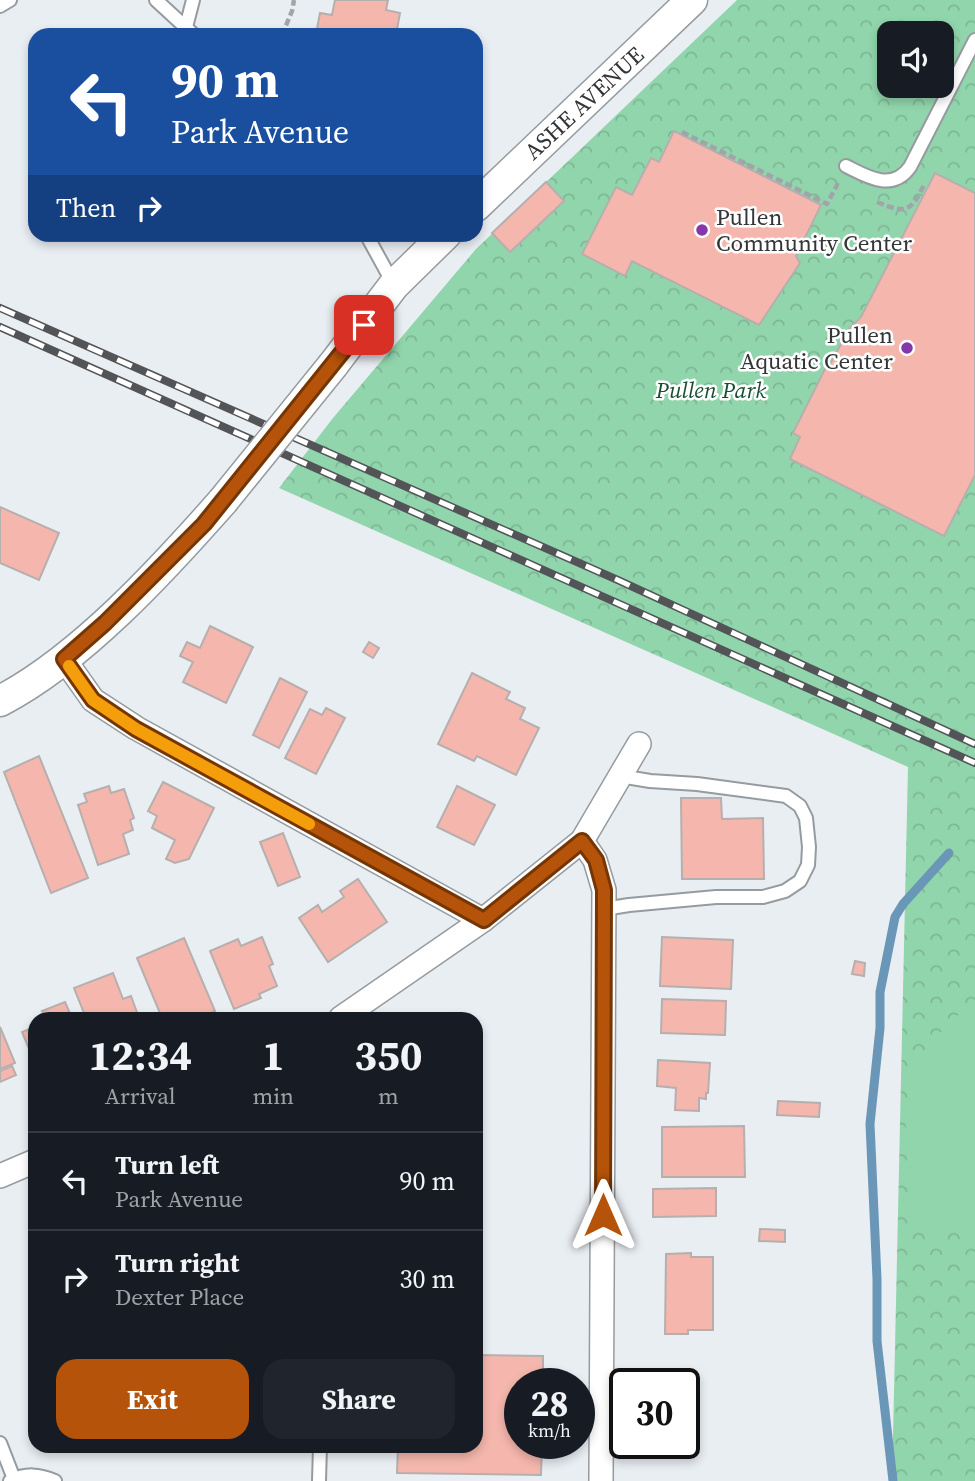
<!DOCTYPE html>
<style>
body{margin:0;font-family:"Source Serif 4",serif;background:#20242c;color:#f1f3f6;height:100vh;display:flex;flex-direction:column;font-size:26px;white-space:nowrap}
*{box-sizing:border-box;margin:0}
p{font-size:23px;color:#9ea1a6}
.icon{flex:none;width:38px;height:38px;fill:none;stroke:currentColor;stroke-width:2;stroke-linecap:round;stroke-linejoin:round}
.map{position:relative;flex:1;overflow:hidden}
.side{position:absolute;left:28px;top:1012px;width:455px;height:441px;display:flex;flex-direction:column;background:#171b24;border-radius:21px;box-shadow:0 4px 10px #0003}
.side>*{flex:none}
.banner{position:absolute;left:28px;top:28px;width:455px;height:214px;border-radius:21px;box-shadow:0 4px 10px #0003;background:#1a4fa0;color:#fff;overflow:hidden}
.fabs{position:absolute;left:877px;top:21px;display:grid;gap:14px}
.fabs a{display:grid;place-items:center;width:77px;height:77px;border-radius:14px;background:#171b24;box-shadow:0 4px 10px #0003;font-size:35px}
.speed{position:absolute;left:504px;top:1368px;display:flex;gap:14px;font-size:35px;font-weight:700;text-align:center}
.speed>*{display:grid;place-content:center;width:91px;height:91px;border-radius:50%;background:#171b24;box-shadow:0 4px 10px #0003;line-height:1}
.speed small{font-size:18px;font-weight:400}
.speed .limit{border:4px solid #111;border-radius:10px;background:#fff;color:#111}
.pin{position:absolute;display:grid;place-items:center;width:60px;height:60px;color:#fff;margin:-30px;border-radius:14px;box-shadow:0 4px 10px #0006}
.me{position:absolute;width:77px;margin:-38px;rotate:0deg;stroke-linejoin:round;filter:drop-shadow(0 0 5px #0008)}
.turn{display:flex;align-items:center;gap:24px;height:147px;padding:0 28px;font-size:32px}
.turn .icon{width:91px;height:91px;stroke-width:2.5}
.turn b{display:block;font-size:49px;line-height:60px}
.then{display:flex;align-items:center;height:66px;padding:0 28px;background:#0003;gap:14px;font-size:26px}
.eta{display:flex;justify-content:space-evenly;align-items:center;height:119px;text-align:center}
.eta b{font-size:42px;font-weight:700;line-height:49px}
.cta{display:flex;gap:14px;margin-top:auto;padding:14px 28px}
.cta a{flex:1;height:80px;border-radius:21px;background:#b45309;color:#fff;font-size:28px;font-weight:700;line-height:80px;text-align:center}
.cta a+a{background:#20242c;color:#f1f3f6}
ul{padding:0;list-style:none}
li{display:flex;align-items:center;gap:21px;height:98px;padding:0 28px;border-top:2px solid #363941}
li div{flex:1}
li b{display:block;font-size:26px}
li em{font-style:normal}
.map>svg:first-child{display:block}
</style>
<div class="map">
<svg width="975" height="1481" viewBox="0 0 975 1481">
<defs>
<pattern id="park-crowns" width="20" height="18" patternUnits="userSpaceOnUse" patternTransform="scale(1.75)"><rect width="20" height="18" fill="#91d5ac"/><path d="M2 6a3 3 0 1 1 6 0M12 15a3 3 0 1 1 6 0" fill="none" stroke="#7eb795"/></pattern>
</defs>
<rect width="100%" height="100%" fill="#e9eef3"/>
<!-- park -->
<path fill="url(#park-crowns)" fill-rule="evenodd" d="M737 0H975V1481H892L908 767 279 488 333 418 476 249ZM889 33H942V86H889Z"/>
<!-- garden -->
<path fill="#91d5ac" d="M975 1000V1236L912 1218C908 1161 893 1090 932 1042 944 1027 960 1013 975 1000Z"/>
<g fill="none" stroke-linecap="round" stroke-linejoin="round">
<!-- stream -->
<polyline stroke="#6a96b8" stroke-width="9" points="893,1481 877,1341 877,1279 870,1124 880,1028 880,992 895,917 903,904 949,853"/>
</g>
<!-- building -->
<g fill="#f5b7ad" stroke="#b6afae" stroke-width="2">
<polygon points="335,0 388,0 386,10 400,13 396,35 316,34 320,13 332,15"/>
<polygon points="674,131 821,205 796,256 800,263 759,325 632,261 625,276 582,254 616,187 632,195 651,158 659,162"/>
<polygon points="935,173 975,193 975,475 944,536 790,459 800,437 793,433 826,367 828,368 849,329 861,317"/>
<polygon points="546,182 564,201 510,252 492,233"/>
<polygon points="0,507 59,533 39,580 0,563"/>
<polygon points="210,626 253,647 226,703 183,682 193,662 180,656 187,642 200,648"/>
<polygon points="369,642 379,648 373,658 363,652"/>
<polygon points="472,673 510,692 506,699 525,708 520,719 539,728 516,775 477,756 474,761 438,744"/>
<polygon points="280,678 307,692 279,748 253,735"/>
<polygon points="326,708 345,718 316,774 285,758 310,709 322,715"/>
<polygon points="39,756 88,878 51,893 4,772"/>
<polygon points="163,782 214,808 189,859 175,863 166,859 175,840 152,828 157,816 148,811"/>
<polygon points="109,786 111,793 124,789 134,818 130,820 133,830 123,834 129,854 98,865 78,805 87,802 84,794"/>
<polygon points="457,786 495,805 474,845 437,827"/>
<polygon points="681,798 721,798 722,819 763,818 764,879 682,879"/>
<polygon points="283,833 300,877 278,886 260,842"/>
<polygon points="358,879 387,922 328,962 299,918 318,905 322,912 344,897 340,891"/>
<polygon points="262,937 273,964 269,966 277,986 259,994 261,998 234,1009 210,951 238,939 241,946"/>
<polygon points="662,937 733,940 731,989 660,986"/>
<polygon points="184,938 215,1011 199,1018 162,1018 137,958"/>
<polygon points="855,961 865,963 864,976 852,974"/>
<polygon points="113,973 123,999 131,996 139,1018 86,1018 74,988"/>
<polygon points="662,999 726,1001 725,1035 661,1033"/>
<polygon points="65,1002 72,1018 40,1018 45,1017 42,1011"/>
<polygon points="0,1027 15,1063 0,1069"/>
<polygon points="35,1027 35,1063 22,1032"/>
<polygon points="658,1060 710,1063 708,1093 706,1093 706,1099 699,1098 699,1111 675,1110 676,1088 657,1086"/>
<polygon points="12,1066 16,1075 0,1082 0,1071"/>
<polygon points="778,1101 820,1103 819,1117 777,1115"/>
<polygon points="744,1126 745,1177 662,1177 662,1127"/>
<polygon points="716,1188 716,1216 653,1217 653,1189"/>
<polygon points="760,1229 785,1230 785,1242 759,1241"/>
<polygon points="691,1253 691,1257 713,1257 713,1330 688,1330 688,1334 665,1334 666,1254"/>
<polygon points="476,1355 543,1356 543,1384 520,1384 520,1444 542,1444 541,1475 397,1473 398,1446 476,1446"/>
</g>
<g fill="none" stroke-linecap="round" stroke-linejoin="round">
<!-- service casing -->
<g stroke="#969b9f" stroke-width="16">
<g id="service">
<polyline points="156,0 194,35"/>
<polyline points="0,6 10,0"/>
<polyline points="186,27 193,0"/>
<path d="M846 166C868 177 892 192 910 167L975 40"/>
<polyline points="366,234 394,285"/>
<polyline points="604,909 629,905 716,897 763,897 785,891 800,881 808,865 809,847 806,818 800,806 786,796 697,784 650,781 620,776"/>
<polyline points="0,1443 14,1479"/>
<path d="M10 1481C26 1473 39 1474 55 1481"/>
<polyline points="319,1481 320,1446"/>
</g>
</g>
<!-- minor casing -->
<g stroke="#969b9f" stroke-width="26">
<g id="minor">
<polyline points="64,659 93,700 136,728 483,920"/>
<polyline points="341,1018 483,920 582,841"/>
<polyline points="0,1176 35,1161"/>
<polyline points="601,1481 604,890 595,860 582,841 639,744"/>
</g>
</g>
<!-- tertiary casing -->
<g stroke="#969b9f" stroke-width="33">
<g id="tertiary">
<polyline points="476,206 692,0"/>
<polyline points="333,365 394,285 446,234"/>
<path d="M0 701C81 659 163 569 223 501"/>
</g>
</g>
<!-- path -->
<g stroke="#a1a5a9" stroke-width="4.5" stroke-dasharray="7 3.5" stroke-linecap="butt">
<polyline points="282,35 292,11 294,0"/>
<polyline points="682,132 827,204 837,185 840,186"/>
<path d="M877 202C908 215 911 211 925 183"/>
</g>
<!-- service -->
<use href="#service" stroke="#fff" stroke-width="12"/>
<!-- minor -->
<use href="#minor" stroke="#fff" stroke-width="23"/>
<!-- tertiary -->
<use href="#tertiary" stroke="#fff" stroke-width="30"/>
<!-- rail casing -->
<g stroke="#525457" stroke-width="8">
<g id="rail">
<polyline points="0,308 620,581 975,744"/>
<polyline points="0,327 975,763"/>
</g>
</g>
<!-- rail -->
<use href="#rail" stroke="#fff" stroke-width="5" stroke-dasharray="16" stroke-linecap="butt"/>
<!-- tertiary-bridge casing -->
<g stroke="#969b9f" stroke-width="33" stroke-linecap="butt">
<polyline id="tertiary-bridge" points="223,501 333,365"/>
</g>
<!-- tertiary-bridge -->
<use href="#tertiary-bridge" stroke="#fff" stroke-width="30"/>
</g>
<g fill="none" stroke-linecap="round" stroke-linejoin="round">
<!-- route casing -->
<g stroke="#753606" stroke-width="18">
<polyline id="route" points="364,325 204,524 105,623 64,659 93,700 136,729 484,920 582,841 596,860 604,890 603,1215"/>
</g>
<!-- route -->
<use href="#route" stroke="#b45309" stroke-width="12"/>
<!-- slow -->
<polyline stroke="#f59e0b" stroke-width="12" points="69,666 93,700 136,729 309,824"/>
</g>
<!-- markers -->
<g fill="#8438a9" stroke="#fff" stroke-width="2.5">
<circle cx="702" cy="230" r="7"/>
<circle cx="907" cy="348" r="7"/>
</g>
<g text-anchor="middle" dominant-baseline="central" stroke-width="5" stroke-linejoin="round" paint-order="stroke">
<!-- street labels -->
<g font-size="23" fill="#333537" stroke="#fff">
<text transform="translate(584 103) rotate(-43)">ASHE AVENUE</text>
</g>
<!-- poi labels -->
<g font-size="23" fill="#333537" stroke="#fff" text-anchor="start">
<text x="716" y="217">Pullen<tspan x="716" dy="26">Community Center</tspan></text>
<text x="893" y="335" text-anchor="end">Pullen<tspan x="893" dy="26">Aquatic Center</tspan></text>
</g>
<!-- park labels -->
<g font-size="23" font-style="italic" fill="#194e32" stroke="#fff">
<text x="711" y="390">Pullen Park</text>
</g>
</g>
</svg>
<div class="fabs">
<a><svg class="icon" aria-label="sound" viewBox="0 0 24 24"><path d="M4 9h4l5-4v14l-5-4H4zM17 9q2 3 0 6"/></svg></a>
</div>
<div class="speed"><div>28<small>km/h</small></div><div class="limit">30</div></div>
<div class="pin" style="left:364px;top:325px;background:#d93025"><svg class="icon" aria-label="arrive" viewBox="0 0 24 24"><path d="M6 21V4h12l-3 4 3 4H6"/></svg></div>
<svg class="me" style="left:603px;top:1215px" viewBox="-20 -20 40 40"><path d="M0-17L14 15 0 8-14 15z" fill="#b45309" stroke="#fff" stroke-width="4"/></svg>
<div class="banner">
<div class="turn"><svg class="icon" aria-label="left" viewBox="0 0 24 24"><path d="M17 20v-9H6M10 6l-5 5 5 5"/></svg><div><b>90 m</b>Park Avenue</div></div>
<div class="then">Then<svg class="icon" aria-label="right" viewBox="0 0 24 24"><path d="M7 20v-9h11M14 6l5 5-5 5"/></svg></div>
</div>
<section class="side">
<div class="eta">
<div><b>12:34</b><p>Arrival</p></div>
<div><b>1</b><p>min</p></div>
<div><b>350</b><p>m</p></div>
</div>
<ul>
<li><svg class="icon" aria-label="left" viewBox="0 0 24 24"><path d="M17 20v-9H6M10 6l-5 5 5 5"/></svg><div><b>Turn left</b><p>Park Avenue</p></div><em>90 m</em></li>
<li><svg class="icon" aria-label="right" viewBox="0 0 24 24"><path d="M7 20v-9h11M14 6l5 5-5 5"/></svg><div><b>Turn right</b><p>Dexter Place</p></div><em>30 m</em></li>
</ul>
<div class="cta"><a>Exit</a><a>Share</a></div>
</section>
</div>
